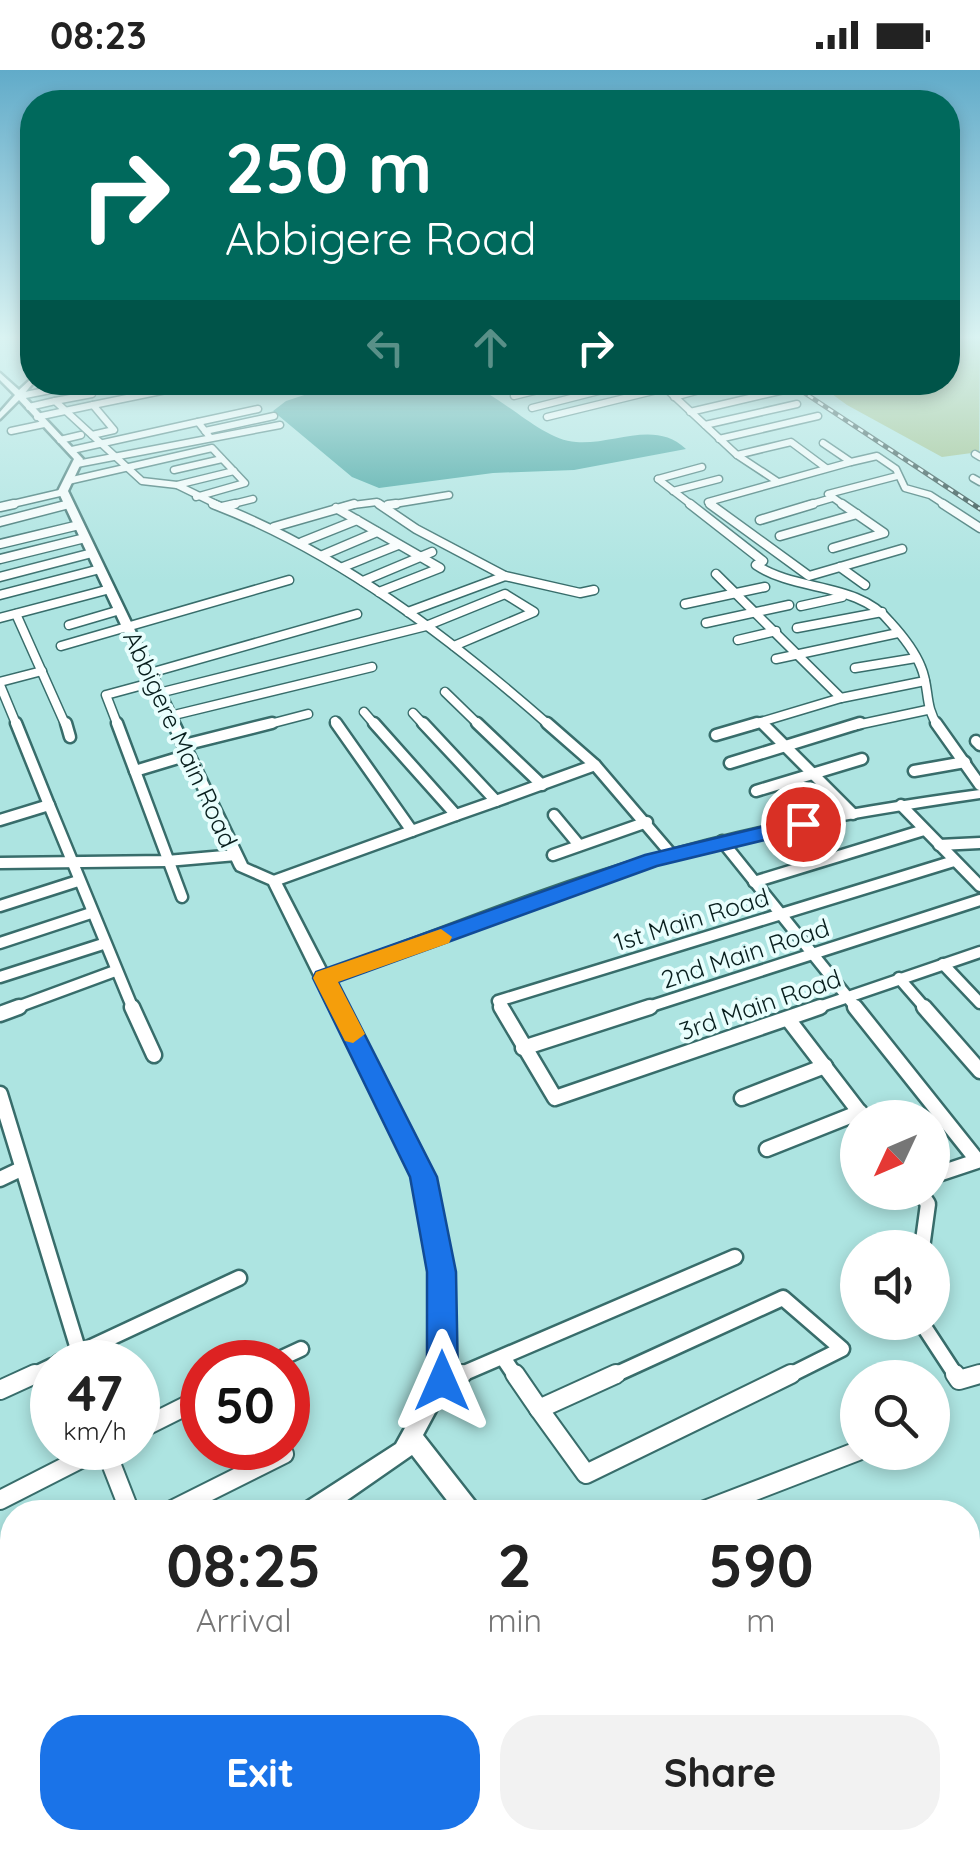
<!DOCTYPE html>
<style>
body{margin:0;font-family:Quicksand,sans-serif;background:#f2f2f2;color:#222;height:100vh;display:flex;flex-direction:column;font-size:38px;white-space:nowrap}
*{box-sizing:border-box;margin:0}
p{font-size:32px;color:#767676}
.icon{flex:none;width:55px;height:55px;fill:none;stroke:currentColor;stroke-width:2;stroke-linecap:round;stroke-linejoin:round}
.map{position:relative;flex:1;overflow:hidden}
.sheet{position:absolute;left:0px;top:1430px;width:980px;height:350px;display:flex;flex-direction:column;background:#fff;border-radius:40px 40px 0 0;box-shadow:0 5px 15px #0003}
.sheet>*{flex:none}
.hud{position:absolute;left:20px;top:20px;width:940px;height:305px;border-radius:40px;box-shadow:0 5px 15px #0003;background:#00695c;color:#fff;overflow:hidden}
.needle{width:65px;rotate:226deg}
.buttons{position:absolute;left:840px;top:1030px;display:grid;gap:20px}
.buttons a{display:grid;place-items:center;width:110px;height:110px;border-radius:50%;background:#fff;box-shadow:0 5px 15px #0003;font-size:50px}
.speed{position:absolute;left:30px;top:1270px;display:flex;gap:20px;font-size:50px;font-weight:700;text-align:center}
.speed>*{display:grid;place-content:center;width:130px;height:130px;border-radius:50%;background:#fff;box-shadow:0 5px 15px #0003;line-height:1}
.speed small{font-size:25px;font-weight:400}
.speed .limit{border:15px solid #d22;background:#fff;color:#111}
.pin{position:absolute;display:grid;place-items:center;width:85px;height:85px;color:#fff;margin:-42px;border:5px solid #fff;border-radius:50%;box-shadow:0 2px 10px #0007}
.me{position:absolute;width:110px;margin:-55px;rotate:0deg;stroke-linejoin:round;filter:drop-shadow(0 0 8px #0008)}
.turn{display:flex;align-items:center;gap:35px;height:210px;padding:0 40px;font-size:45px}
.turn .icon{width:130px;height:130px;stroke-width:2.5}
.turn b{display:block;font-size:70px;line-height:85px}
.lanes{display:flex;align-items:center;height:95px;padding:0 40px;background:#0003;justify-content:center;gap:50px;direction:ltr}
.lanes .off{opacity:.35}
.eta{display:flex;justify-content:space-evenly;align-items:center;height:170px;text-align:center}
.eta b{font-size:60px;font-weight:700;line-height:70px}
.button{display:flex;gap:20px;margin-top:auto;padding:20px 40px}
.button a{flex:1;height:115px;border-radius:40px;background:#1a73e8;color:#fff;font-size:40px;font-weight:700;line-height:115px;text-align:center}
.button a+a{background:#f2f2f2;color:#222}
.status{display:flex;justify-content:space-between;align-items:center;height:70px;padding:0 50px;background:#fff;direction:ltr}
.status svg{height:28px;fill:currentColor}
.map>svg:first-child{display:block}
</style>
<div class="status"><b>08:23</b><svg viewBox="0 0 49 12"><path d="M0 12V9h3v3zM5 12V6h3v6zM10 12V3h3v9zM15 12V0h3v12zM26 1h20v11H26zM47 4h2v5h-2z"/></svg></div>
<div class="map">
<svg width="980" height="1780" viewBox="0 0 980 1780">
<rect width="100%" height="100%" fill="#ade4e1"/>
<!-- green -->
<polygon fill="#9abb7f" points="948,265 980,265 979,382 942,387 847,335 817,313 948,312"/>
<!-- water -->
<path fill="#389d9a" d="M344 312C380 312 424 305 460 312 500 321 539 370 576 372 614 375 655 349 686 379L574 400 493 403 379 418 352 407 273 341 286 331Z"/>
<g fill="none" stroke-linecap="round" stroke-linejoin="round">
<!-- street-far4 casing -->
<g stroke="#386d6b" stroke-width="9">
<g id="street-far4">
<polyline points="659,312 737,385 778,412"/>
<polyline points="20,326 91,312"/>
<polyline points="514,326 571,312"/>
<polyline points="674,327 729,312"/>
<polyline points="55,331 92,324"/>
<polyline points="93,335 166,320"/>
<polyline points="29,337 55,331 142,411 177,415 220,436"/>
<polyline points="532,338 634,312"/>
<polyline points="690,342 784,320"/>
<polyline points="37,347 93,335 114,360 92,365"/>
<polyline points="547,347 690,312"/>
<polyline points="705,355 797,334"/>
<polyline points="11,361 44,354"/>
<polyline points="205,361 274,346"/>
<polyline points="209,366 198,352 258,339"/>
<polyline points="719,369 818,346"/>
<polyline points="60,370 81,365"/>
<polyline points="72,380 198,352"/>
<polyline points="975,384 980,387"/>
<polyline points="737,385 791,372 826,398"/>
<polyline points="851,392 877,386 896,399 905,418 930,425 947,436"/>
<polyline points="77,394 280,355"/>
<polyline points="174,400 222,389"/>
<polyline points="973,408 980,412"/>
<polyline points="658,409 693,436"/>
<polyline points="658,409 702,397"/>
<polyline points="68,411 212,378 245,413 196,427"/>
<polyline points="177,415 234,401"/>
<polyline points="673,421 719,409"/>
<polyline points="388,435 449,425"/>
<polyline points="4,436 64,422"/>
<polyline points="61,436 69,434"/>
<polyline points="225,436 253,429"/>
<polyline points="345,436 377,432 383,436"/>
<polyline points="714,436 708,432 851,392 823,373"/>
<polyline points="805,436 832,428"/>
<polyline points="845,436 828,424 897,406"/>
</g>
</g>
<!-- street-far3 casing -->
<g stroke="#386d6b" stroke-width="11">
<g id="street-far3">
<path d="M213 434C338 482 450 568 550 656"/>
<polyline points="379,434 416,459 505,506"/>
<polyline points="690,434 763,491 758,494"/>
<polyline points="710,434 809,506 902,479"/>
<polyline points="943,434 980,458"/>
<polyline points="388,435 396,434"/>
<polyline points="0,437 14,434"/>
<polyline points="222,437 235,434"/>
<polyline points="336,438 440,498 379,522"/>
<polyline points="760,450 813,434"/>
<polyline points="0,452 69,434"/>
<polyline points="274,457 354,434"/>
<polyline points="780,466 857,444"/>
<polyline points="302,472 357,450"/>
<polyline points="0,474 79,455"/>
<polyline points="833,478 884,463 842,434"/>
<polyline points="323,485 377,462"/>
<polyline points="0,489 85,468"/>
<path d="M756 495C796 522 858 512 890 552 901 564 915 582 921 597 930 618 924 636 938 656"/>
<polyline points="343,497 398,475"/>
<polyline points="840,497 865,515"/>
<polyline points="716,504 841,628 761,652"/>
<polyline points="0,507 92,483"/>
<polyline points="363,511 432,482"/>
<polyline points="0,525 100,499"/>
<polyline points="685,534 765,517"/>
<polyline points="801,536 842,527"/>
<polyline points="408,542 505,506 580,523 594,520"/>
<polyline points="16,544 66,656"/>
<polyline points="0,548 110,519"/>
<polyline points="706,553 789,535"/>
<polyline points="69,555 120,540"/>
<polyline points="797,558 882,542"/>
<polyline points="738,570 776,561"/>
<polyline points="61,576 289,510"/>
<polyline points="776,589 898,563"/>
<polyline points="855,598 916,588"/>
<polyline points="150,603 357,544"/>
<polyline points="0,612 42,601"/>
<polyline points="0,615 17,656"/>
<polyline points="445,622 480,656"/>
<polyline points="159,623 426,556 505,524 534,542 454,576"/>
<polyline points="841,628 925,611"/>
<polyline points="364,642 376,656"/>
<polyline points="413,643 425,656"/>
<polyline points="170,646 372,597"/>
<polyline points="335,651 338,656"/>
<polyline points="118,656 106,625 154,612"/>
<polyline points="262,656 308,644"/>
<polyline points="749,656 761,652 765,656"/>
<polyline points="852,656 927,640"/>
</g>
</g>
<!-- street-far2 casing -->
<g stroke="#386d6b" stroke-width="15">
<g id="street-far2">
<polyline points="16,653 49,735"/>
<polyline points="66,653 70,667"/>
<polyline points="117,653 135,701"/>
<polyline points="336,653 412,761"/>
<polyline points="374,653 456,745 496,731 423,653"/>
<polyline points="477,653 542,715"/>
<polyline points="547,653 595,695 672,785"/>
<polyline points="762,653 853,744"/>
<polyline points="936,653 980,715"/>
<polyline points="716,665 757,653"/>
<polyline points="976,671 980,675"/>
<polyline points="184,675 272,653"/>
<polyline points="730,693 860,653"/>
<polyline points="914,701 965,692"/>
<polyline points="756,721 862,689"/>
<polyline points="496,731 595,695"/>
<polyline points="901,735 980,816"/>
<polyline points="554,745 579,775"/>
<polyline points="0,750 49,735 133,939"/>
<polyline points="722,771 857,939"/>
<polyline points="939,775 980,773"/>
<polyline points="553,785 647,752"/>
<polyline points="0,793 167,791 236,785"/>
<polyline points="274,811 456,745"/>
<polyline points="754,812 924,760"/>
<polyline points="182,827 135,701 188,685"/>
<polyline points="0,836 78,811"/>
<polyline points="0,873 91,843"/>
<polyline points="943,894 980,933"/>
<polyline points="0,907 103,874"/>
<polyline points="899,908 926,939"/>
<polyline points="12,939 115,901"/>
<polyline points="503,939 498,931 954,791"/>
<polyline points="642,939 980,830"/>
<polyline points="813,939 980,882"/>
</g>
</g>
<!-- street-far1 casing -->
<g stroke="#386d6b" stroke-width="19">
<g id="street-far1">
<polyline points="132,937 154,985"/>
<polyline points="501,937 555,1028 820,937"/>
<polyline points="855,937 977,1090"/>
<polyline points="924,937 980,1001"/>
<polyline points="0,944 19,937"/>
<polyline points="788,949 864,1048"/>
<polyline points="523,978 650,937"/>
<polyline points="0,1024 82,1292"/>
<polyline points="742,1028 825,996"/>
<polyline points="767,1079 860,1042"/>
<polyline points="932,1106 980,1090"/>
<polyline points="0,1109 21,1099"/>
<polyline points="920,1122 928,1134 922,1178"/>
<polyline points="921,1252 957,1307"/>
<polyline points="504,1289 516,1307"/>
<polyline points="59,1292 239,1208"/>
<polyline points="273,1292 301,1279"/>
<polyline points="29,1307 52,1296"/>
<polyline points="455,1307 735,1187"/>
<polyline points="610,1307 783,1228 842,1279 786,1307"/>
<polyline points="971,1307 980,1304"/>
</g>
</g>
<!-- street casing -->
<g stroke="#386d6b" stroke-width="22">
<g id="street">
<polyline points="515,1304 539,1339"/>
<polyline points="955,1304 959,1310 980,1304"/>
<polyline points="442,1311 462,1304"/>
<polyline points="0,1320 35,1304"/>
<polyline points="539,1339 586,1404 791,1304"/>
<polyline points="539,1339 616,1304"/>
<polyline points="138,1360 202,1328"/>
<polyline points="105,1378 130,1442"/>
<polyline points="0,1430 102,1378"/>
<polyline points="168,1442 284,1384"/>
<polyline points="700,1442 858,1381"/>
<polyline points="0,1534 12,1527"/>
<polyline points="968,1537 974,1533"/>
<polyline points="968,1665 980,1659"/>
<polyline points="114,1768 117,1780"/>
<polyline points="209,1768 211,1780"/>
<polyline points="847,1768 853,1780"/>
<polyline points="348,1780 366,1768"/>
<polyline points="535,1780 553,1768"/>
</g>
</g>
<!-- secondary casing -->
<g stroke="#386d6b" stroke-width="5">
<g id="secondary">
<path d="M0 303 19 320 32 308 34 312 23 325 83 389 68 421 247 794 279 808 327 901C435 862 541 818 651 786 759 754 869 735 980 720V728C872 744 765 761 660 793 549 826 441 871 332 911L432 1107 451 1202 452 1311 423 1365 477 1434 480 1442H456L412 1385 330 1442H300L303 1434 396 1374 432 1309 433 1202 414 1108 269 814 237 800 235 797 58 421 74 389 19 330 0 349V342L15 325 0 310Z"/>
<polygon points="12,1615 12,1641 0,1647 0,1621"/>
<polygon points="307,1768 333,1768 337,1780 311,1780"/>
<polygon points="602,1768 628,1768 633,1780 607,1780"/>
</g>
</g>
<!-- street-far4 -->
<use href="#street-far4" stroke="#fff" stroke-width="6"/>
<!-- street-far3 -->
<use href="#street-far3" stroke="#fff" stroke-width="8"/>
<!-- street-far2 -->
<use href="#street-far2" stroke="#fff" stroke-width="10"/>
<!-- street-far1 -->
<use href="#street-far1" stroke="#fff" stroke-width="14"/>
<!-- street -->
<use href="#street" stroke="#fff" stroke-width="18"/>
<!-- secondary -->
<use href="#secondary" fill="#fff" fill-rule="evenodd"/>
<!-- rail casing -->
<g stroke="#233e3c" stroke-width="5">
<polyline id="rail" points="788,312 980,439"/>
</g>
<!-- rail -->
<use href="#rail" stroke="#e8fefd" stroke-width="2.5" stroke-dasharray="6" stroke-linecap="butt"/>
</g>
<!-- sky -->
<linearGradient id="sky" x2="0" y2="1"><stop stop-color="#61abc9"/><stop offset="0.52" stop-color="#daf3f2"/><stop offset="1" stop-color="#daf3f2" stop-opacity="0"/></linearGradient>
<rect width="980" height="514" fill="url(#sky)"/>
<!-- route -->
<polygon fill="#1a73e8" stroke="#114b97" stroke-width="2.5" points="803,747 813,754 810,759 657,796 338,912 437,1107 456,1202 458,1311 453,1322 442,1326 431,1322 427,1311 427,1202 410,1107 313,908 316,902 645,785"/>
<!-- slow -->
<polygon fill="#f59e0b" points="441,859 452,867 449,873 338,912 365,964 353,973 345,971 313,908 316,902"/>
<g text-anchor="middle" dominant-baseline="central" stroke-width="8" stroke-linejoin="round" paint-order="stroke">
<!-- street labels -->
<g font-size="25" fill="#081e1d" stroke="#e8fefd">
<text transform="translate(181 669) rotate(65)">Abbigere Main Road</text>
<text transform="translate(691 849) rotate(-17)">1st Main Road</text>
<text transform="translate(745 883) rotate(-18)">2nd Main Road</text>
<text transform="translate(760 934) rotate(-19)">3rd Main Road</text>
</g>
</g>
</svg>
<div class="buttons">
<a><svg class="needle" viewBox="-14 -14 28 28"><path d="M0-13l5 13h-10z" fill="#e53935"/><path d="M0 13l5-13h-10z" fill="#767676"/></svg></a>
<a><svg class="icon" aria-label="sound" viewBox="0 0 24 24"><path d="M4 9h4l5-4v14l-5-4H4zM17 9q2 3 0 6"/></svg></a>
<a><svg class="icon" aria-label="search" viewBox="0 0 24 24"><circle cx="10" cy="10" r="6"/><path d="M15 15l6 6"/></svg></a>
</div>
<div class="speed"><div>47<small>km/h</small></div><div class="limit">50</div></div>
<div class="pin" style="left:803px;top:754px;background:#d93025"><svg class="icon" aria-label="arrive" viewBox="0 0 24 24"><path d="M6 21V4h12l-3 4 3 4H6"/></svg></div>
<svg class="me" style="left:442px;top:1311px" viewBox="-20 -20 40 40"><path d="M0-17L14 15 0 8-14 15z" fill="#1a73e8" stroke="#fff" stroke-width="4"/></svg>
<div class="hud">
<div class="turn"><svg class="icon" aria-label="right" viewBox="0 0 24 24"><path d="M7 20v-9h11M14 6l5 5-5 5"/></svg><div><b>250 m</b>Abbigere Road</div></div>
<div class="lanes"><svg class="icon off" aria-label="left" viewBox="0 0 24 24"><path d="M17 20v-9H6M10 6l-5 5 5 5"/></svg><svg class="icon off" aria-label="ahead" viewBox="0 0 24 24"><path d="M12 20V5M6 11l6-6 6 6"/></svg><svg class="icon" aria-label="right" viewBox="0 0 24 24"><path d="M7 20v-9h11M14 6l5 5-5 5"/></svg></div>
</div>
<section class="sheet">
<div class="eta">
<div><b>08:25</b><p>Arrival</p></div>
<div><b>2</b><p>min</p></div>
<div><b>590</b><p>m</p></div>
</div>
<div class="button"><a>Exit</a><a>Share</a></div>
</section>
</div>
